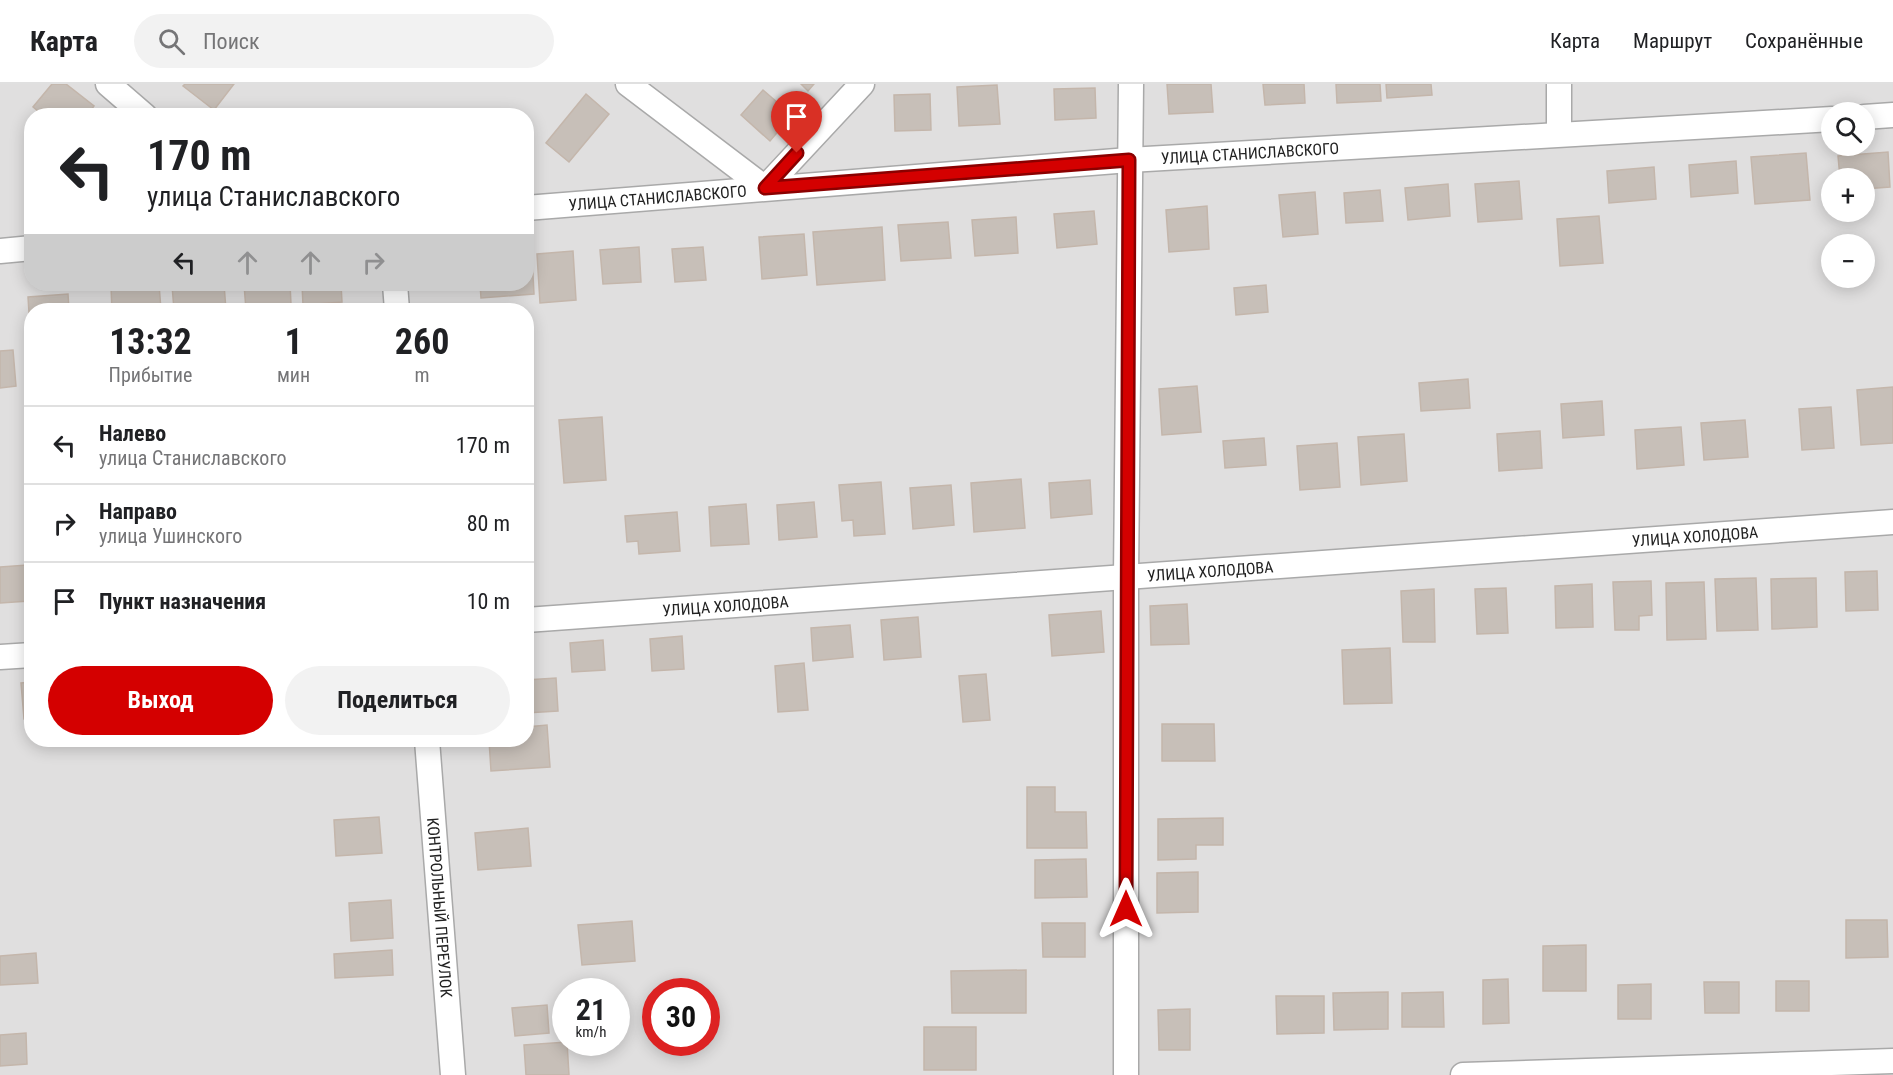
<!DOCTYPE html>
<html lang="ru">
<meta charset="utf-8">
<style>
body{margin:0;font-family:"Roboto Condensed",sans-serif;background:#f2f2f2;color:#202124;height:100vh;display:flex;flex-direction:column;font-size:22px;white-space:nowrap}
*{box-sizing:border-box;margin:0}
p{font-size:20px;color:#757577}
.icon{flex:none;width:33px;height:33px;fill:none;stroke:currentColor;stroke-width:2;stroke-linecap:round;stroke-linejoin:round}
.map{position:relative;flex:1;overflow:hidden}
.drawer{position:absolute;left:24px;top:219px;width:510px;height:444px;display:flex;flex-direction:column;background:#fff;border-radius:24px;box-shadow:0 3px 15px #0003}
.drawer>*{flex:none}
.guide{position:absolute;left:24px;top:24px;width:510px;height:183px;border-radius:24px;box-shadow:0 3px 15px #0003;background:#fff;color:#202124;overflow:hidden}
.tools{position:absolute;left:1821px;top:18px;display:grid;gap:12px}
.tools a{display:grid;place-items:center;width:54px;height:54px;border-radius:50%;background:#fff;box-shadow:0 3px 15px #0003;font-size:30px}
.speed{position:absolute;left:552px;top:894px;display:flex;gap:12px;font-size:30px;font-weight:700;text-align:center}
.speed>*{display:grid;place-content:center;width:78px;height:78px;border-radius:50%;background:#fff;box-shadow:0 3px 15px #0003;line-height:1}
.speed small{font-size:15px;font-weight:400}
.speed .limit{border:9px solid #d22;background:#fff;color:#111}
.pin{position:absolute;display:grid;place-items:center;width:51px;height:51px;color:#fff;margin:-62px -26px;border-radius:50% 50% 50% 0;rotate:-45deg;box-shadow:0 0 6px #0007}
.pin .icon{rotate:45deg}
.me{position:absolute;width:66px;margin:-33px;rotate:0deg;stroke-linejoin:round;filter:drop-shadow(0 0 4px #0008)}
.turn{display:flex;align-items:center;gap:21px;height:126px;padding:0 24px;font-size:27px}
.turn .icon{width:78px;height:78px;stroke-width:2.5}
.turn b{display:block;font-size:42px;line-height:51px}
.lanes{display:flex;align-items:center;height:57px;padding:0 24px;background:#0003;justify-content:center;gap:30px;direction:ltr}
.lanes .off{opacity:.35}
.eta{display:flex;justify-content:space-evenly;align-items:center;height:102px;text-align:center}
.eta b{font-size:36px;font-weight:700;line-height:42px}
.primary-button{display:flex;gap:12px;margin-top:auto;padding:12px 24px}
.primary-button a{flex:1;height:69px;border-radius:36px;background:#d40000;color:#fff;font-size:24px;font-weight:700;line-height:69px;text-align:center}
.primary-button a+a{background:#f2f2f2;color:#202124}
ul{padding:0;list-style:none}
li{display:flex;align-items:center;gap:18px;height:78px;padding:0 24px;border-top:2px solid #e0e0e0}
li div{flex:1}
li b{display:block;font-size:22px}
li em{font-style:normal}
header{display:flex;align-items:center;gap:36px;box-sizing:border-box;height:84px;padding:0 30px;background:#fff;border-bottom:2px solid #e0e0e0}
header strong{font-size:28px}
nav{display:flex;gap:33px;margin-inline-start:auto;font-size:21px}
.search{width:420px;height:54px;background:#f2f2f2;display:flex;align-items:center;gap:15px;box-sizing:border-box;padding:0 21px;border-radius:33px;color:#757577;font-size:22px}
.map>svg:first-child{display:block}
</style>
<header>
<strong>Карта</strong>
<div class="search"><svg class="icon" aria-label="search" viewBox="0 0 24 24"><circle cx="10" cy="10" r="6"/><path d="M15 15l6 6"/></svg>Поиск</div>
<nav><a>Карта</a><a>Маршрут</a><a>Сохранённые</a></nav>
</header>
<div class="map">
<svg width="1893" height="991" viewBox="0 0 1893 991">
<rect width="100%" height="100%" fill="#f2efe9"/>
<!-- residential -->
<path fill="#e0dfdf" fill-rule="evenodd" d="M0 0H1893V991H0ZM1832 28H1864V62H1832ZM32 32H526V200H32ZM1832 94H1864V128H1832ZM1832 160H1864V194H1832ZM32 226H526V656H32ZM566 908H616V958H566ZM656 908H706V958H656Z"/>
<!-- building -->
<g fill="#c7bfb8" stroke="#c4b6ab" stroke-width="1.5">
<polygon points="52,0 66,0 94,22 87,32 44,32 33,23"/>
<polygon points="185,0 234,0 214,26 183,2"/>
<polygon points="801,0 814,0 808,7"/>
<polygon points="1167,0 1211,0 1213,28 1169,30"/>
<polygon points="1263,0 1304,0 1305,19 1265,21"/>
<polygon points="1336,0 1380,0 1381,17 1337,19"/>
<polygon points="1386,0 1431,0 1432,11 1387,14"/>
<polygon points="997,1 1000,40 959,42 957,3"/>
<polygon points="1095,4 1096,34 1055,36 1054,5"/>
<polygon points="763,6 792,31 770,57 741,31"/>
<polygon points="586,10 609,30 569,78 546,59"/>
<polygon points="930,10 931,46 895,47 894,11"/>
<polygon points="1888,68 1890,103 1864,105 1864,94 1840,94 1838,72"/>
<polygon points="1806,69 1810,116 1755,120 1751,73"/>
<polygon points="1736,77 1738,109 1691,113 1689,81"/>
<polygon points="1654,83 1656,115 1609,119 1607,87"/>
<polygon points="1519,97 1522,135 1478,138 1475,100"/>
<polygon points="1448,100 1450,132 1408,136 1405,104"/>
<polygon points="1380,106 1383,137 1346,139 1344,109"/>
<polygon points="1315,108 1318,150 1283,153 1279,111"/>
<polygon points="1207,122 1209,165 1169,168 1166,126"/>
<polygon points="1094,127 1097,160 1057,164 1054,130"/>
<polygon points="1599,132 1603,179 1560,182 1557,135"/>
<polygon points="1016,133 1018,169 975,172 972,136"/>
<polygon points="948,138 951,174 901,177 898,141"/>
<polygon points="882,143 885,196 817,201 813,148"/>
<polygon points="804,150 807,191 762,195 759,153"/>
<polygon points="639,163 641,198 603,200 600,166"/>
<polygon points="703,163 706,196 675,198 672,165"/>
<polygon points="573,167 576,216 540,219 537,170"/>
<polygon points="526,173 532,173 534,210 481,214 480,200 526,200"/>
<polygon points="159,200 161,226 112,226 111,203"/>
<polygon points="198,200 224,200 226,226 174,226 172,201"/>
<polygon points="244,200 290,200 291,220 271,222 271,226 246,226"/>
<polygon points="302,200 341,200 342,218 303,221"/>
<polygon points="1266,201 1268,228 1236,231 1234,204"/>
<polygon points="68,210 69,226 32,226 30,244 28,213"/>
<polygon points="13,266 16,302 0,304 0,267"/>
<polygon points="1468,295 1470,324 1421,327 1419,299"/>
<polygon points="1197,302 1201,348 1162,351 1159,305"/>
<polygon points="1893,303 1893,359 1861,361 1857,306"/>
<polygon points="1602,317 1604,351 1563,354 1561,320"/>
<polygon points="1831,323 1834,364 1802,366 1799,325"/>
<polygon points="602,333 606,396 564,399 559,336"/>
<polygon points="1745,336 1748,373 1704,376 1701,339"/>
<polygon points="1681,343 1684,381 1637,385 1635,346"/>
<polygon points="1540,347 1542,384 1499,387 1497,350"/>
<polygon points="1404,350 1407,397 1361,401 1358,353"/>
<polygon points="1264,354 1266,381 1225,384 1223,357"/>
<polygon points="1337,359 1340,403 1300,406 1297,362"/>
<polygon points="1021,395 1025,444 974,448 971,399"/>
<polygon points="1090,396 1092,430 1051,434 1049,399"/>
<polygon points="881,398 885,450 854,452 853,436 842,437 839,401"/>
<polygon points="951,401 954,441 913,445 910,404"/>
<polygon points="814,418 817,453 779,456 777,421"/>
<polygon points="746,420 749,460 711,462 709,423"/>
<polygon points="677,428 680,467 639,470 638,457 627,458 625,432"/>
<polygon points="27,481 29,517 0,519 0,483"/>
<polygon points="1877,487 1878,526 1846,527 1845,488"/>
<polygon points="1756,494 1758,546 1717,547 1715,495"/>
<polygon points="1816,494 1817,543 1772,545 1771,495"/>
<polygon points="1651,497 1652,531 1639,532 1639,546 1615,546 1613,498"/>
<polygon points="1704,498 1706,555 1667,556 1666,499"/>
<polygon points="1592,500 1593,543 1556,544 1555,502"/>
<polygon points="1506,504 1508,549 1477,550 1475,505"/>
<polygon points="1434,505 1435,558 1403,558 1401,507"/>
<polygon points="1187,520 1189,560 1151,561 1150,522"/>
<polygon points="1101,527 1104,568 1052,572 1049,531"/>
<polygon points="918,533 921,573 884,576 881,536"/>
<polygon points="850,541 853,573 813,577 811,544"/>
<polygon points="682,552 684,585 652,587 650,555"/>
<polygon points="603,556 605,586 572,588 570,559"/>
<polygon points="1390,564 1392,619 1344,620 1342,566"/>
<polygon points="804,579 808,626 778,628 775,582"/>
<polygon points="986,590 990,636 963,638 959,592"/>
<polygon points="556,594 558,627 526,629 526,596"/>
<polygon points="32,598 32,634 24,635 21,599"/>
<polygon points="1162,640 1214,640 1215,677 1162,677"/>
<polygon points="547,641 550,683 491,687 489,656 526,656 526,643"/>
<polygon points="1027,703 1055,703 1055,728 1086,728 1087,764 1027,764"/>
<polygon points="379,733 382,769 336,772 334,736"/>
<polygon points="1223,734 1223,761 1196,761 1196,775 1158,776 1158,735"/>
<polygon points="528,744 531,782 478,786 475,749"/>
<polygon points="1086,775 1087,813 1035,814 1035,776"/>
<polygon points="1198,788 1198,828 1157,829 1157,789"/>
<polygon points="391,816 393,854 351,857 349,819"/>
<polygon points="1846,836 1887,836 1888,873 1846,874"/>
<polygon points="632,837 635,877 582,881 578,841"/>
<polygon points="1042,839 1085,839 1085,873 1043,873"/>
<polygon points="1586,861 1586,907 1543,907 1543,862"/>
<polygon points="392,866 393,891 335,894 334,870"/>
<polygon points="36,869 38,899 0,901 0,872"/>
<polygon points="1026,886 1026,929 952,929 951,887"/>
<polygon points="1508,895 1509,939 1483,940 1483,896"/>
<rect x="1776" y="897" width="33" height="30"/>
<polygon points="1704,898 1739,898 1739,929 1705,929"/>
<polygon points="1651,900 1651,935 1618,935 1618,901"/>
<polygon points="1388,908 1388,945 1334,946 1333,909"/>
<polygon points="1443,908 1444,943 1402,943 1402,909"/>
<polygon points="1276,912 1324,912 1324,949 1277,950"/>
<polygon points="547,921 549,949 515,952 512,924"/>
<polygon points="1190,925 1190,966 1159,966 1158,926"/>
<rect x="924" y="943" width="52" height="43"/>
<polygon points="26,949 27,980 0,982 0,951"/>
<polygon points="567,958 569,991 526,991 524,961"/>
</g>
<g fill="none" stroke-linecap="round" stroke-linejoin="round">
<!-- minor casing -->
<g stroke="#a9a9a9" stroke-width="27">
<g id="minor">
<polyline points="108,0 145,32"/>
<polyline points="628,0 765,104 862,0"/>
<polyline points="1559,0 1559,49"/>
<polyline points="1864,33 1893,31"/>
<path id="s1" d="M526 124 1129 76 1832 35"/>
<polyline points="0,167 32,164"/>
<polyline points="395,200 397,226"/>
<path id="s2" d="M526 536 1893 438"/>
<polyline points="0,573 32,571"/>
<path id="s3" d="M427 656 453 991"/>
<polyline points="1126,991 1126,493 1131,0"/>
<polyline points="1463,991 1893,977"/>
</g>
</g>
<!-- minor -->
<use href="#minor" stroke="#fff" stroke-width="24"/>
</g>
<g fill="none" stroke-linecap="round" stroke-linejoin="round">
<!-- route casing -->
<g stroke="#8a0000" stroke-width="15">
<polyline id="route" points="797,69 765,104 1129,76 1126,825"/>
</g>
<!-- route -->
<use href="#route" stroke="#d40000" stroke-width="10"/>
</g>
<g text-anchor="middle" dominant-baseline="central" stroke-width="5" stroke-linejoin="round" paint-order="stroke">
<!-- street labels -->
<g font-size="16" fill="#222" stroke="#fff">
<text stroke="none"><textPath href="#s1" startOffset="726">УЛИЦА СТАНИСЛАВСКОГО</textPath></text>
<text stroke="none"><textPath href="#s1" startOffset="132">УЛИЦА СТАНИСЛАВСКОГО</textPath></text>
<text stroke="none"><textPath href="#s2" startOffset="1172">УЛИЦА ХОЛОДОВА</textPath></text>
<text stroke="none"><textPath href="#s2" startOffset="686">УЛИЦА ХОЛОДОВА</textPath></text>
<text stroke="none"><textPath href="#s2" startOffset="200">УЛИЦА ХОЛОДОВА</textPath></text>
<text stroke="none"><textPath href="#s3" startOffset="168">КОНТРОЛЬНЫЙ ПЕРЕУЛОК</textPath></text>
</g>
</g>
</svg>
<div class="tools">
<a><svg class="icon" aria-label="search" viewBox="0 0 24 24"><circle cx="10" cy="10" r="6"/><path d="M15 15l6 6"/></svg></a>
<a>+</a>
<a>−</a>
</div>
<div class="speed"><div>21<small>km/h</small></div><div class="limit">30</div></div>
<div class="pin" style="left:797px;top:69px;background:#d93025"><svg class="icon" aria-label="arrive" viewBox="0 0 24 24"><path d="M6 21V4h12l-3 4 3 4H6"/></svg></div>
<svg class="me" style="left:1126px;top:825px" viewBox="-20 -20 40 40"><path d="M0-17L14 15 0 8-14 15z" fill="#d40000" stroke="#fff" stroke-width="4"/></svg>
<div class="guide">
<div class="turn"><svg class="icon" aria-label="left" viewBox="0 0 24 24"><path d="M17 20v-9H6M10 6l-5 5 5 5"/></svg><div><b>170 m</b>улица Станиславского</div></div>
<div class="lanes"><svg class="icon" aria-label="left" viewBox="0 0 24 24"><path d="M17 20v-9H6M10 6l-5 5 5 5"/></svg><svg class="icon off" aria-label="ahead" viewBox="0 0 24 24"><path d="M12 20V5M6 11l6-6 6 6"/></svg><svg class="icon off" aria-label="ahead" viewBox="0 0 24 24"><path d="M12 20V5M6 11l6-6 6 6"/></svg><svg class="icon off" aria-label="right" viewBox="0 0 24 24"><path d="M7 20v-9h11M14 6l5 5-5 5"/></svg></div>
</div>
<section class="drawer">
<div class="eta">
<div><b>13:32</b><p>Прибытие</p></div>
<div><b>1</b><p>мин</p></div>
<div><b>260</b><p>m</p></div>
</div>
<ul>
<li><svg class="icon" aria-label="left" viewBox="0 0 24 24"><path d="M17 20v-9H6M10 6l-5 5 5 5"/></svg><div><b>Налево</b><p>улица Станиславского</p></div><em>170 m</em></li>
<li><svg class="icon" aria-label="right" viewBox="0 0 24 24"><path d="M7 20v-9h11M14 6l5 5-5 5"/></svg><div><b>Направо</b><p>улица Ушинского</p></div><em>80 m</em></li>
<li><svg class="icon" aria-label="arrive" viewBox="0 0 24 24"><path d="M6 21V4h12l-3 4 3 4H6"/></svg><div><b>Пункт назначения</b></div><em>10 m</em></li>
</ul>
<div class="primary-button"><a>Выход</a><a>Поделиться</a></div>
</section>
</div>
